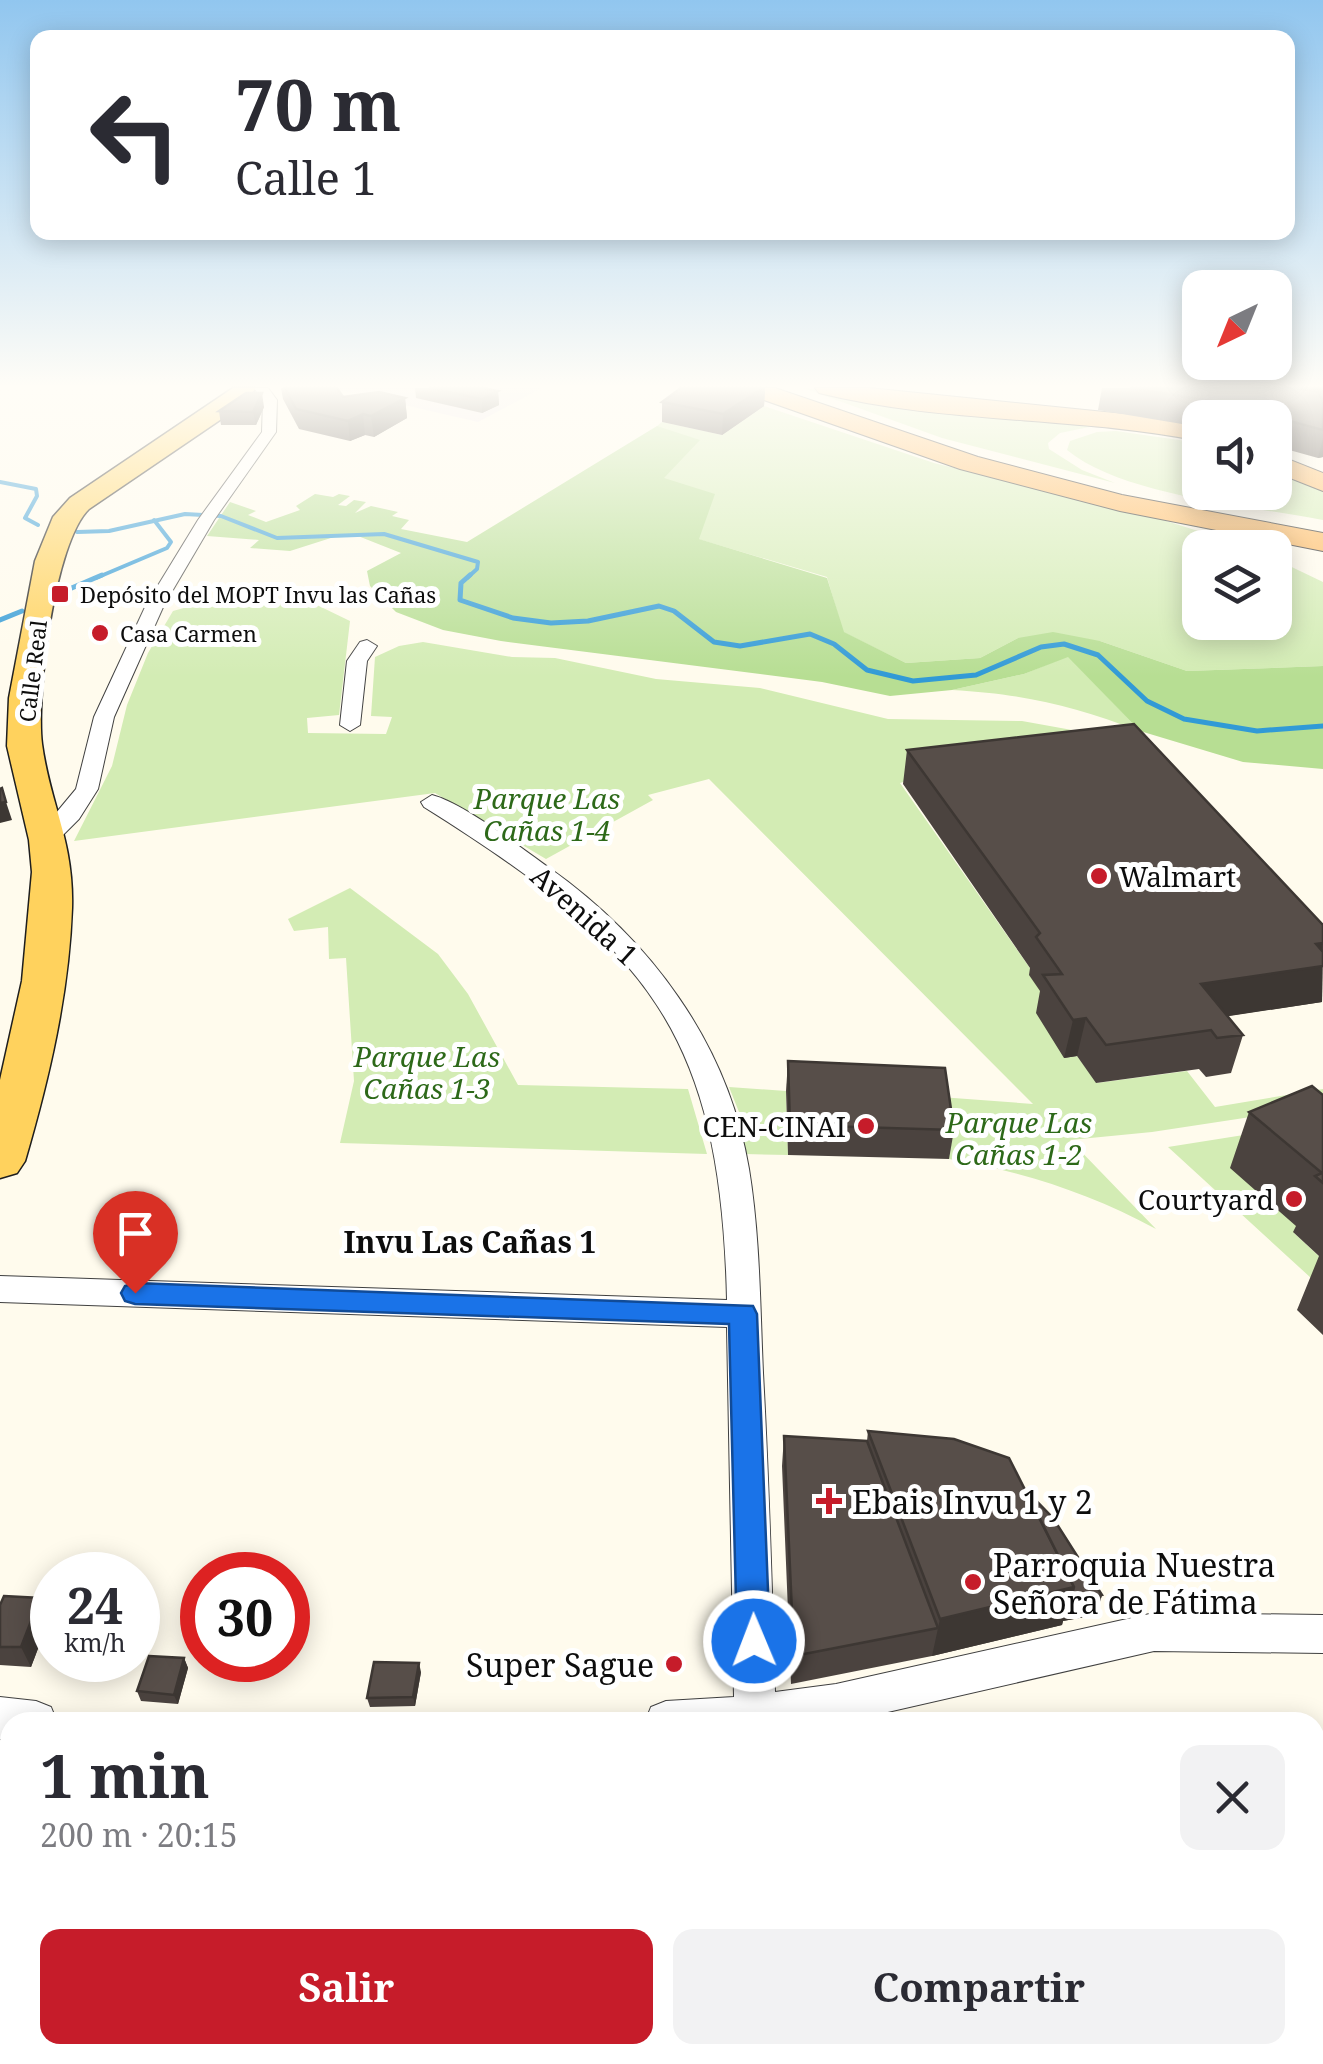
<!DOCTYPE html>
<html lang="es">
<meta charset="utf-8">
<style>
body{margin:0;font-family:"Noto Serif",serif;background:#f2f2f3;color:#2b2b33;height:100vh;display:flex;flex-direction:column;font-size:38px;white-space:nowrap}
*{box-sizing:border-box;margin:0}
p{font-size:32px;color:#7c7c81}
.icon{flex:none;width:55px;height:55px;fill:none;stroke:currentColor;stroke-width:2;stroke-linecap:round;stroke-linejoin:round}
.map{position:relative;flex:1;overflow:hidden}
.sheet{position:absolute;left:0px;top:1712px;width:1325px;height:352px;display:flex;flex-direction:column;background:#fff;border-radius:30px 30px 0 0;box-shadow:0 5px 25px #0003}
.sheet>*{flex:none}
.top-card{position:absolute;left:30px;top:30px;width:1265px;height:210px;border-radius:20px;box-shadow:0 5px 25px #0003;background:#fff;color:#2b2b33;overflow:hidden}
.needle{width:65px;rotate:223deg}
.controls{position:absolute;left:1182px;top:270px;display:grid;gap:20px}
.controls a{display:grid;place-items:center;width:110px;height:110px;border-radius:20px;background:#fff;box-shadow:0 5px 25px #0003;font-size:50px}
.speed{position:absolute;left:30px;top:1552px;display:flex;gap:20px;font-size:50px;font-weight:700;text-align:center}
.speed>*{display:grid;place-content:center;width:130px;height:130px;border-radius:50%;background:#fff;box-shadow:0 5px 25px #0003;line-height:1}
.speed small{font-size:25px;font-weight:400}
.speed .limit{border:15px solid #d22;background:#fff;color:#111}
.pin{position:absolute;display:grid;place-items:center;width:85px;height:85px;color:#fff;margin:-102px -42px;border-radius:50% 50% 50% 0;rotate:-45deg;box-shadow:0 0 10px #0007}
.pin .icon{rotate:45deg}
.me{position:absolute;width:110px;margin:-55px;rotate:359deg;stroke-linejoin:round;filter:drop-shadow(0 0 8px #0008)}
.turn{display:flex;align-items:center;gap:35px;height:210px;padding:0 40px;font-size:45px}
.turn .icon{width:130px;height:130px;stroke-width:2.5}
.turn b{display:block;font-size:70px;line-height:85px}
.round{display:grid;place-items:center;flex:none;width:105px;height:105px;border-radius:20px;background:#f2f2f3}
.headline{display:flex;align-items:center;justify-content:space-between;height:170px;padding:0 40px}
h1{font-size:60px;font-weight:700;line-height:75px}
.primary-button{display:flex;gap:20px;margin-top:auto;padding:20px 40px}
.primary-button a{flex:1;height:115px;border-radius:20px;background:#c61c2a;color:#fff;font-size:40px;font-weight:700;line-height:115px;text-align:center}
.primary-button a+a{background:#f2f2f3;color:#2b2b33}
.map>svg:first-child{display:block}
</style>
<div class="map">
<svg width="1323" height="2064" viewBox="0 0 1323 2064">
<rect width="100%" height="100%" fill="#fffbed"/>
<!-- industrial -->
<polygon fill="#ebe1ed" points="331,388 542,388 478,422"/>
<!-- green -->
<g fill="#d3ecb4">
<polygon points="803,388 1099,425 1060,433 1048,443 1049,449 1082,470 1115,483 942,438"/>
<polygon points="764,406 934,463 1144,514 1249,547 1200,548 1200,622 1275,622 1275,559 1323,582 1323,666 1187,671 1100,641 1018,638 980,658 906,663 843,632 827,577 698,539 663,479 657,426 662,422 722,435"/>
<path d="M1116 431 1200 443V492H1275V466L1323 486V520C1251 506 1123 496 1067 450L1070 441 1097 432Z"/>
<path d="M293 603 319 606 350 621 339 715 307 718 308 733 386 734 392 717 371 716 375 657 399 646 423 642 512 657 555 658 656 679 760 688 888 719 1022 721 1072 730 900 783 1032 971 1054 1011 1064 1058 1077 1056 1097 1083 1187 1071 1215 1107 1323 1089V1106L1152 1132 1070 1140 1156 1229C1089 1193 1024 1172 949 1159L940 1097 1033 1104 709 779 648 795 653 800 546 859 435 793 74 841 112 766 127 705 148 653 173 611 198 604Z"/>
<path d="M1068 656 1140 731C1072 706 1025 694 952 690L1024 674Z"/>
<polygon points="350,888 438,954 468,994 518,1085 688,1089 707,1154 340,1143 354,1081 346,958 329,959 328,927 294,931 288,919"/>
<polygon points="729,1087 786,1091 788,1155 745,1154 741,1117"/>
<polygon points="1319,1123 1300,1229 1294,1233 1323,1260 1323,1289 1168,1147"/>
<polygon points="0,1758 10,1759 10,1870 0,1899"/>
</g>
<!-- forest -->
<polygon fill="#b7de93" points="657,426 700,440 664,478 715,494 699,539 827,578 844,632 906,663 980,658 1018,638 1053,632 1100,641 1187,671 1323,666 1323,769 1243,762 1140,731 1068,657 1024,674 952,690 890,696 822,682 501,641 443,630 396,612 370,586 367,571 401,553 358,536 334,537 290,551 250,548 259,540 207,536 230,502 256,511 248,515 266,522 300,510 296,506 315,494 333,497 339,494 350,496 338,505 346,506 354,500 366,502 355,513 371,506 398,512 392,516 409,520 401,529 467,542"/>
<g fill="none" stroke-linecap="round" stroke-linejoin="round">
<!-- stream-far1 -->
<g stroke="#319ad6" stroke-width="4">
<polyline points="0,482 36,489 37,496 25,518 38,525"/>
<polyline points="77,532 109,531 185,514 221,516 277,538 384,534 478,562 477,569 467,578"/>
<polyline points="96,578 167,548 171,542 154,520"/>
</g>
<!-- stream -->
<g stroke="#319ad6" stroke-width="5">
<polyline points="470,575 461,583 460,600 513,618 551,623 588,621 659,606 674,611 714,642 740,646 810,634 834,644 867,670 913,681 976,675 1041,647 1064,644 1098,655 1147,701 1184,719 1257,731 1323,726"/>
<polyline points="67,590 102,575"/>
<polyline points="0,620 22,611"/>
</g>
<!-- minor casing -->
<g stroke="#404040" stroke-width="2">
<g id="minor">
<polygon points="254,388 268,388 277,400 276,432 214,520 164,605 114,717 98,789 79,819 56,842 40,842 36,837 76,789 94,717 146,605 198,520 262,432 263,400"/>
<polygon points="367,640 377,646 367,661 360,725 350,731 340,725 347,661 360,642"/>
<path d="M432 795C463 803 520 847 548 867 650 939 728 1043 749 1169 760 1236 760 1305 763 1373 769 1480 772 1586 775 1692L836 1684 1154 1613 1323 1615V1653L1154 1651 844 1722H645L651 1707 666 1701 734 1697 727 1327 0 1302V1276L727 1300C721 1030 646 946 424 807L421 802Z"/>
<polygon points="0,1697 36,1701 51,1707 57,1722 10,1722 10,1740 0,1739"/>
<polygon points="102,2055 152,2055 150,2064 100,2064"/>
<polygon points="917,2055 967,2055 970,2064 920,2064"/>
<polygon points="1110,2055 1187,2055 1183,2064 1106,2064"/>
<polygon points="1247,2055 1297,2055 1301,2064 1251,2064"/>
</g>
</g>
<!-- primary casing -->
<g stroke="#1e1e1e" stroke-width="3">
<path id="primary" d="M233 388H256L242 405 89 509C54 543 36 696 42 744 50 804 74 841 72 908 69 994 49 1079 25 1161L17 1173 0 1178V1080L22 981 32 872 29 840 7 746 9 698 35 561 53 517 70 498Z"/>
</g>
<!-- trunk casing -->
<g stroke="#1e1e1e" stroke-width="2">
<g id="trunk">
<polygon points="740,388 775,388 978,457 1122,495 1323,533 1323,551 1120,511 960,469 744,393"/>
<path d="M815 388H869L1154 417 1200 425V441C1074 416 943 424 819 393Z"/>
<polygon points="1275,454 1323,473 1323,491 1275,472"/>
</g>
</g>
<!-- minor -->
<use href="#minor" fill="#fff" fill-rule="evenodd"/>
<!-- primary -->
<use href="#primary" fill="#ffd25d" fill-rule="evenodd"/>
<!-- trunk -->
<use href="#trunk" fill="#feb455" fill-rule="evenodd"/>
</g>
<!-- wall -->
<g fill="#4b433f">
<polygon points="281,388 337,388 343,397 405,398 407,418 374,437 365,435 350,441 299,429 283,399"/>
<polygon points="415,388 483,388 498,391 499,405 482,413 416,398"/>
<polygon points="681,388 765,388 764,406 722,435 662,422 662,402"/>
<polygon points="1102,388 1323,388 1323,457 1318,458 1275,446 1275,418 1200,418 1200,427 1098,410"/>
<polygon points="264,407 256,425 221,425 219,411"/>
<polygon points="907,750 1323,925 1322,1002 1227,1016 1243,1035 1231,1073 1206,1077 1199,1069 1096,1083 1077,1056 1064,1058 1036,1013 1040,991 1029,975 1030,968 903,784"/>
<polygon points="788,1061 954,1130 949,1159 788,1155 786,1091"/>
<polygon points="1323,1095 1323,1335 1297,1310 1319,1256 1293,1232 1296,1226 1230,1168 1249,1112"/>
<polygon points="868,1431 1025,1489 1102,1595 1096,1615 1063,1621 1062,1625 932,1656 791,1684 782,1466 784,1436 867,1441"/>
<polygon points="40,1598 50,1617 31,1667 0,1665 0,1605"/>
<polygon points="184,1658 188,1668 178,1704 141,1701 137,1691"/>
<polygon points="421,1672 415,1706 370,1707 367,1698"/>
</g>
<!-- shaded-wall -->
<g fill="#3d3733">
<polygon points="763,388 765,388 764,406 722,435 723,414"/>
<polygon points="498,391 499,405 482,413 482,399"/>
<polygon points="262,393 264,407 256,425 253,412"/>
<polygon points="405,398 407,418 374,437 371,416"/>
<polygon points="363,414 365,435 350,441 348,421"/>
<polygon points="1323,438 1323,457 1318,458"/>
<polygon points="6,802 12,820 0,823 0,803"/>
<polygon points="1323,943 1322,1002 1190,1022 1201,984"/>
<polygon points="1086,1018 1077,1056 1064,1058 1073,1020"/>
<polygon points="1074,1587 1102,1595 1096,1615 1063,1621 1062,1625 932,1656 940,1619"/>
<polygon points="40,1598 50,1617 31,1667 21,1647"/>
<polygon points="184,1658 188,1668 178,1704 174,1695"/>
<polygon points="419,1663 421,1672 415,1706 413,1697"/>
</g>
<!-- building -->
<g fill="#574e49" stroke="#3d3733" stroke-width="2.5">
<polygon points="285,388 337,388 343,397 379,392 405,398 371,416 363,414 348,421 296,409"/>
<polygon points="429,388 483,388 498,391 482,399"/>
<polygon points="681,388 763,388 723,414 662,402"/>
<polygon points="1130,388 1294,388 1317,391 1323,401 1323,430 1224,403"/>
<polygon points="1297,388 1323,388 1323,391"/>
<polygon points="246,393 262,393 253,412 219,411"/>
<polygon points="1134,724 1323,925 1323,943 1316,944 1323,952 1323,966 1201,984 1243,1035 1217,1038 1211,1030 1106,1045 1086,1018 1073,1020 1043,975 1062,974 1036,937 1040,933 907,750"/>
<polygon points="2,788 6,802 0,803 0,789"/>
<polygon points="788,1061 945,1068 954,1130 790,1125"/>
<polygon points="1312,1086 1323,1095 1323,1183 1315,1176 1322,1173 1249,1112"/>
<polygon points="868,1431 954,1439 1009,1458 1074,1587 940,1619"/>
<polygon points="784,1436 867,1441 938,1628 794,1656"/>
<polygon points="1025,1489 1053,1518 1102,1595 1070,1602 1074,1587"/>
<polygon points="4,1596 40,1598 21,1647 0,1647 0,1605"/>
<polygon points="149,1656 184,1658 174,1695 137,1691"/>
<polygon points="374,1662 419,1663 413,1697 367,1698"/>
</g>
<!-- sky -->
<linearGradient id="sky" x2="0" y2="1"><stop stop-color="#91c6ef"/><stop offset="0.57" stop-color="#fffdf7"/><stop offset="1" stop-color="#fffdf7" stop-opacity="0"/></linearGradient>
<rect width="1323" height="677" fill="url(#sky)"/>
<!-- route -->
<polygon fill="#1a73e8" stroke="#114b97" stroke-width="2.5" points="135,1283 753,1306 757,1314 770,1641 766,1652 754,1657 742,1652 737,1641 729,1324 135,1304 125,1301 121,1293 125,1286"/>
<!-- markers -->
<g fill="#c61c2a" stroke="#fff" stroke-width="4">
<rect x="50" y="584" width="20" height="20" rx="5"/>
<circle cx="100" cy="633" r="10"/>
<circle cx="1099" cy="876" r="10"/>
<circle cx="866" cy="1126" r="10"/>
<circle cx="1294" cy="1199" r="10"/>
<path d="M824 1486h10v10h10v10h-10v10h-10v-10h-10v-10h10z"/>
<circle cx="973" cy="1582" r="10"/>
<circle cx="674" cy="1664" r="10"/>
</g>
<g text-anchor="middle" dominant-baseline="central" stroke-width="10" stroke-linejoin="round" paint-order="stroke">
<!-- far-poi labels -->
<g font-size="22" fill="#0d0d0d" stroke="#fff" text-anchor="start">
<text x="80" y="594">Depósito del MOPT Invu las Cañas</text>
<text x="120" y="633">Casa Carmen</text>
</g>
<!-- far-street labels -->
<g font-size="22" fill="#0d0d0d" stroke="#fff">
<text transform="translate(32 671) rotate(-83)">Calle Real</text>
</g>
<!-- park labels -->
<g font-size="28" font-style="italic" fill="#2d6919" stroke="#fff">
<text x="547" y="798">Parque Las<tspan x="547" dy="32">Cañas 1-4</tspan></text>
<text x="427" y="1056">Parque Las<tspan x="427" dy="32">Cañas 1-3</tspan></text>
<text x="1019" y="1122">Parque Las<tspan x="1019" dy="32">Cañas 1-2</tspan></text>
</g>
<!-- poi labels -->
<g font-size="28" fill="#0d0d0d" stroke="#fff" text-anchor="end">
<text x="1119" y="876" text-anchor="start">Walmart</text>
<text x="846" y="1126">CEN-CINAI</text>
<text x="1274" y="1199">Courtyard</text>
</g>
<!-- street labels -->
<g font-size="28" fill="#0d0d0d" stroke="#fff">
<text transform="translate(585 915) rotate(42)">Avenida 1</text>
</g>
<!-- neighbourhood labels -->
<g font-size="30" font-weight="bold" fill="#0d0d0d" stroke="#fff">
<text x="470" y="1241">Invu Las Cañas 1</text>
</g>
<!-- near-poi labels -->
<g font-size="32" fill="#0d0d0d" stroke="#fff" text-anchor="start">
<text x="852" y="1501">Ebais Invu 1 y 2</text>
<text x="993" y="1564">Parroquia Nuestra<tspan x="993" dy="37">Señora de Fátima</tspan></text>
<text x="654" y="1664" text-anchor="end">Super Sague</text>
</g>
</g>
</svg>
<div class="controls">
<a><svg class="needle" viewBox="-14 -14 28 28"><path d="M0-13l5 13h-10z" fill="#e53935"/><path d="M0 13l5-13h-10z" fill="#7c7c81"/></svg></a>
<a><svg class="icon" aria-label="sound" viewBox="0 0 24 24"><path d="M4 9h4l5-4v14l-5-4H4zM17 9q2 3 0 6"/></svg></a>
<a><svg class="icon" aria-label="layers" viewBox="0 0 24 24"><path d="M12 4l9 5-9 5-9-5zM3 14l9 5 9-5"/></svg></a>
</div>
<div class="speed"><div>24<small>km/h</small></div><div class="limit">30</div></div>
<div class="pin" style="left:135px;top:1293px;background:#d93025"><svg class="icon" aria-label="arrive" viewBox="0 0 24 24"><path d="M6 21V4h12l-3 4 3 4H6"/></svg></div>
<svg class="me" style="left:754px;top:1641px" viewBox="-20 -20 40 40"><circle r="17" fill="#1a73e8" stroke="#fff" stroke-width="3"/><path d="M0-11L8 9 0 5-8 9z" fill="#fff"/></svg>
<div class="top-card">
<div class="turn"><svg class="icon" aria-label="left" viewBox="0 0 24 24"><path d="M17 20v-9H6M10 6l-5 5 5 5"/></svg><div><b>70 m</b>Calle 1</div></div>
</div>
<section class="sheet">
<div class="headline"><div><h1>1 min</h1><p>200 m · 20:15</p></div><a class="round"><svg class="icon" aria-label="close" viewBox="0 0 24 24"><path d="M6 6l12 12M18 6L6 18"/></svg></a></div>
<div class="primary-button"><a>Salir</a><a>Compartir</a></div>
</section>
</div>
